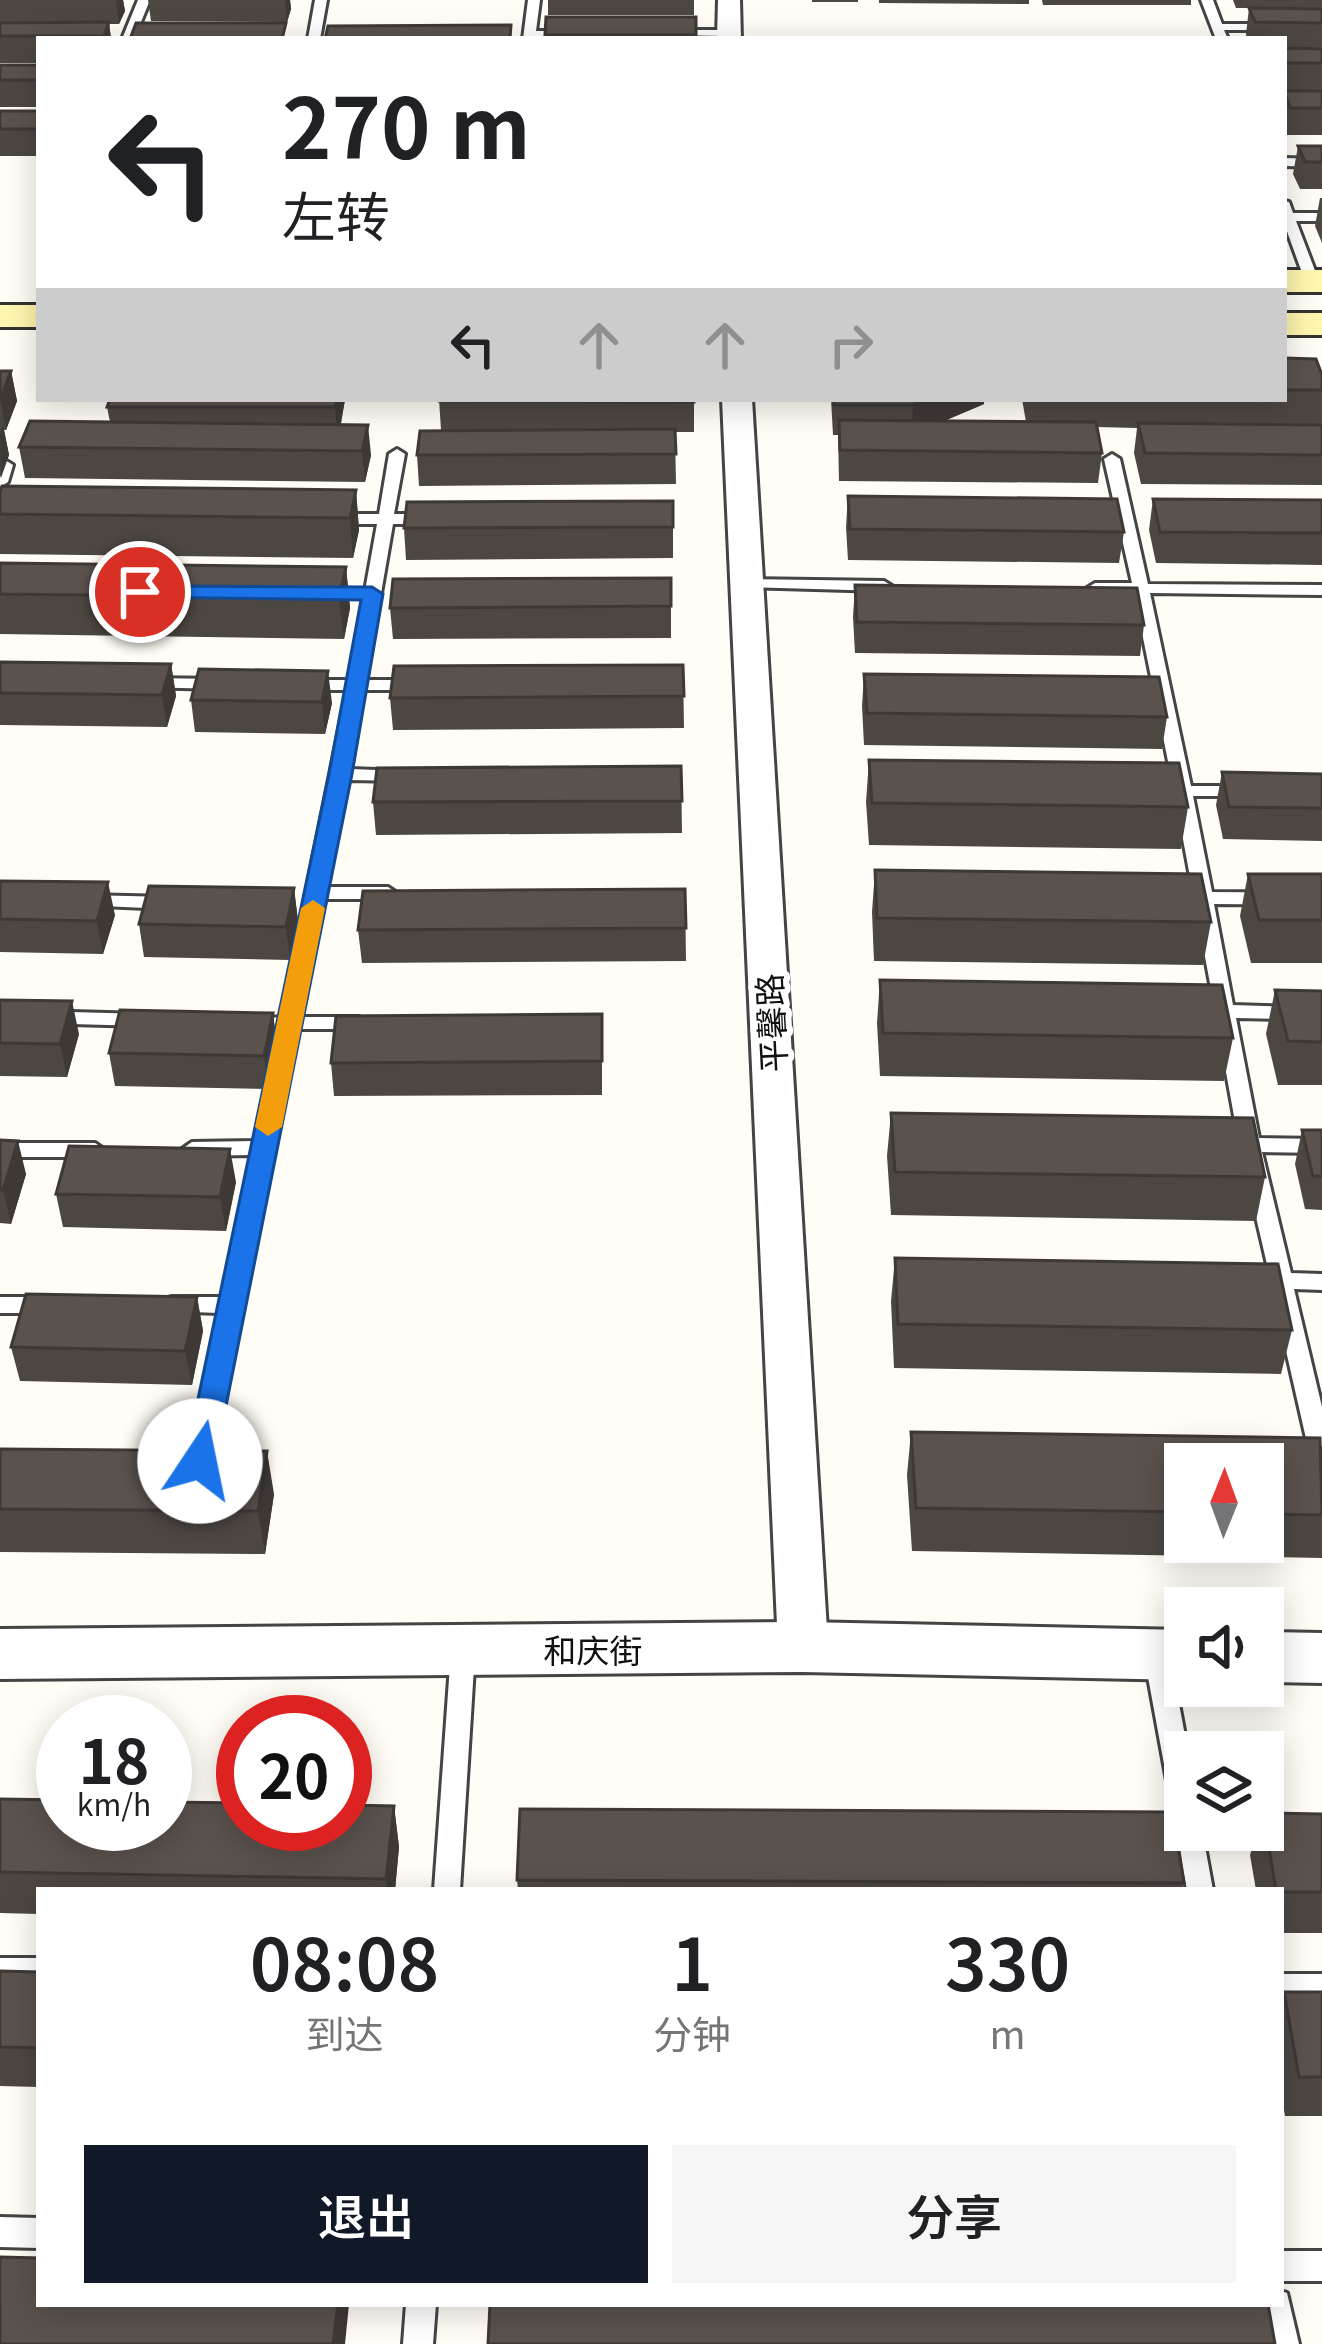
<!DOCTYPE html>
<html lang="zh">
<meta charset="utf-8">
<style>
body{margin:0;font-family:Georgia,"Noto Sans SC",serif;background:#f6f6f6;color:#202124;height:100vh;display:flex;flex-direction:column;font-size:45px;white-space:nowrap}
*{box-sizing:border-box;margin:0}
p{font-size:39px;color:#757577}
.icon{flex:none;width:66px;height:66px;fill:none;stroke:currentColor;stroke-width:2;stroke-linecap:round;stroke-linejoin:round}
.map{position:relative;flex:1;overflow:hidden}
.side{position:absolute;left:36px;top:1887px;width:1248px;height:420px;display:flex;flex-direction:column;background:#fff;border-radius:0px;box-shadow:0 6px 30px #0003}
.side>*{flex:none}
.guide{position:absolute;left:36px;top:36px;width:1251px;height:366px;border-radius:0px;box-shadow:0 6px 30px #0003;background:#fff;color:#202124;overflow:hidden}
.needle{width:78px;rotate:1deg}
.controls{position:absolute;left:1164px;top:1443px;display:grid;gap:24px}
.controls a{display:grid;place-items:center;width:120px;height:120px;border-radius:0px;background:#fff;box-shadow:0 6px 30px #0003;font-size:60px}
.speed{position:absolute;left:36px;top:1695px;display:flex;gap:24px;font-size:60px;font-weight:700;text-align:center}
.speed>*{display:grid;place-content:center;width:156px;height:156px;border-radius:50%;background:#fff;box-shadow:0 6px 30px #0003;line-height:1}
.speed small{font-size:30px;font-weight:400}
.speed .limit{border:18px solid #d22;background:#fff;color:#111}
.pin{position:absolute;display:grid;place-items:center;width:102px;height:102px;color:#fff;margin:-51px;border:6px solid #fff;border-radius:50%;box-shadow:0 3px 12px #0007}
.me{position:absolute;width:132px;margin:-66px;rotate:11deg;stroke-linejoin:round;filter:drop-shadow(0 0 9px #0008)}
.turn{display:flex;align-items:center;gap:42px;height:252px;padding:0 48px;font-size:54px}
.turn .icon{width:156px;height:156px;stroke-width:2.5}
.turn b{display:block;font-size:84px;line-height:102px}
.lanes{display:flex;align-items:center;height:114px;padding:0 48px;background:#0003;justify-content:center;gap:60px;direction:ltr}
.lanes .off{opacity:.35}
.eta{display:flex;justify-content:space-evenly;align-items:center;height:204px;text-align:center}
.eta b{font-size:72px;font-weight:600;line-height:84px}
.primary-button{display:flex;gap:24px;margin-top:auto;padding:24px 48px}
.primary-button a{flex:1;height:138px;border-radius:0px;background:#111827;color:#fff;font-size:48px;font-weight:600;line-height:138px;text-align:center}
.primary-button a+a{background:#f6f6f6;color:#202124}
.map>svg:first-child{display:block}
</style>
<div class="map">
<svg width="1322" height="2344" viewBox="0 0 1322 2344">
<rect width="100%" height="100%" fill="#fffdf5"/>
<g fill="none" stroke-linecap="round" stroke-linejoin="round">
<!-- service casing -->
<g stroke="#444" stroke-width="6">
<g id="service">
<polygon points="138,0 150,0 134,39 122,39"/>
<polygon points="315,0 327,0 320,39 308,39"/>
<polygon points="528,0 540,0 536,31 571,31 575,32 575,36 523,39"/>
<polygon points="1201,0 1213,0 1222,24 1322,24 1322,30 1224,30 1228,39 1216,39"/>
<polygon points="668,30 729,30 735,33 729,36 664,35 662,33"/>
<polygon points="1284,158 1322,159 1322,167 1284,166"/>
<polygon points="1284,201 1289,202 1293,213 1322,213 1322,221 1296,221 1319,281 1317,284 1305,281 1284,223"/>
<polygon points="397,449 405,454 394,514 431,514 439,519 431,524 393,524 366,680 420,680 428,685 420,690 364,690 351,769 401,771 410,776 401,781 349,780 327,887 388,887 397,893 388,899 325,899 301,1017 359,1017 369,1023 359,1029 298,1029 212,1461 208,1467 200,1470 179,1467 175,1461 179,1455 190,1452 219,1313 164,1311 161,1305 164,1299 172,1297 223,1297 252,1155 192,1156 182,1149 192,1142 255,1141 279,1029 267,1023 270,1018 281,1017 347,690 301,690 293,685 301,680 349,680 377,524 331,524 323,519 331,514 379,514 389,454"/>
<polygon points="1112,454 1120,459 1148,584 1322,585 1322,595 1150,593 1191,786 1246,786 1255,791 1246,796 1193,796 1212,892 1322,893 1322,905 1214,904 1233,1005 1322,1008 1322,1020 1236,1018 1259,1138 1322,1139 1322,1153 1262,1152 1291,1273 1322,1274 1322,1290 1294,1289 1322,1407 1322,1465 1314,1462 1310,1456 1272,1289 1260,1287 1257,1281 1260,1275 1269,1273 1241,1152 1232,1150 1229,1145 1238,1138 1216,1017 1206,1016 1203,1011 1214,1005 1195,903 1188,898 1193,893 1175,796 1161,791 1173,786 1134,593 1095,593 1087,588 1095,583 1132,583 1104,459"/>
<polygon points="5,460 13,465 8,482 0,487 0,462"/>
<polygon points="747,579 884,581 892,586 884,591 741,587 739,584"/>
<polygon points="145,678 222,679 230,684 222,689 139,687 139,679"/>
<polygon points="86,895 169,897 178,903 169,909 79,905 77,901 79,897"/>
<polygon points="0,1010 143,1014 153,1020 143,1026 0,1022"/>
<polygon points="0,1143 95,1143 105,1150 95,1157 0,1157"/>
<polygon points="0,1297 51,1297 59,1299 62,1305 59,1311 51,1313 0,1313"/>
<polygon points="463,1641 472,1644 475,1651 460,1890 434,1890 451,1651 454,1644"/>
<polygon points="1157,1645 1166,1648 1170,1655 1188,1752 1185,1752 1185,1819 1176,1816 1172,1808 1144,1655 1148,1648"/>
<polygon points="1185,1820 1185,1830 1202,1830 1213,1890 1187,1890 1176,1830 1180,1822"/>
<rect x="0" y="1958" width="39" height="26"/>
<rect x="1281" y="1974" width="41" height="26"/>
<polygon points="0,2217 39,2218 39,2248 0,2247"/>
<rect x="1281" y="2251" width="41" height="30"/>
<polygon points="1281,2291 1287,2293 1299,2344 1269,2344 1261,2304 1281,2304"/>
<polygon points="406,2304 436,2304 433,2344 403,2344"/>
</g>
</g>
<!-- minor casing -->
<g stroke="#444" stroke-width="6">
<g id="minor">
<polygon points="718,0 740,0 741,39 717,39"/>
<polygon points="722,399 752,399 828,1647 821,1662 803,1668 785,1662 778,1647"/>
</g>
</g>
<!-- tertiary casing -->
<g stroke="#444" stroke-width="6">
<g id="tertiary">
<polygon points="803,1622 1185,1630 1185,1680 803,1672 0,1679 0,1629"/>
<polygon points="1263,1632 1322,1633 1322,1683 1263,1682"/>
</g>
</g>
<!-- secondary casing -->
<g stroke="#333" stroke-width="6">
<g id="secondary">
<rect x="1284" y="270" width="38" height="22"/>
<rect x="0" y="305" width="39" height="22"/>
<rect x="1284" y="313" width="38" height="22"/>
</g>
</g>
<!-- service -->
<use href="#service" fill="#fff" fill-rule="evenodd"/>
<!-- minor -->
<use href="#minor" fill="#fff" fill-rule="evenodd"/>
<!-- tertiary -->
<use href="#tertiary" fill="#fff" fill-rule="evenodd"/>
<!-- secondary -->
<use href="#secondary" fill="#fff6b0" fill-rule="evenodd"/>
</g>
<!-- wall -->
<g fill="#4d4742" fill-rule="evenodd">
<polygon points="0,0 123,0 125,11 119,24 109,24 111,39 39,39 39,63 0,63"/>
<polygon points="148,0 290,0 291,9 287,22 151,21"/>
<rect x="548" y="0" width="146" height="15"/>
<rect x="812" y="0" width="46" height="2"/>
<polygon points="879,0 1029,0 1029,4 879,3"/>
<polygon points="1042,0 1191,0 1191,5 1043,5"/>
<polygon points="1233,0 1322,0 1322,8 1236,8"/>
<polygon points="1249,8 1322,9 1322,90 1284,90 1284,39 1247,39 1246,34"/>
<polygon points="546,17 696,17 696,39 545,39"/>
<rect x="0" y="65" width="39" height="42"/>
<polygon points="1284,91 1322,91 1322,135 1286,135 1284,130"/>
<rect x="0" y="111" width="39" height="45"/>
<polygon points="1298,146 1322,146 1322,189 1300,189 1293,174"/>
<polygon points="1320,198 1322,198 1322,243 1315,226"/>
<polygon points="1284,358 1322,375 1322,485 1141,484 1134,453 1137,428 1097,427 1102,453 1098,483 839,481 838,435 833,435 831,399 984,399 984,404 944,421 1026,422 1022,399 1284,399"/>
<polygon points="0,371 11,371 17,401 6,430 4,430 9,455 0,478"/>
<polygon points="345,399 341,424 371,455 365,482 25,478 19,447 110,422 107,407"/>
<polygon points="439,399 694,399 694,432 675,432 676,484 419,486 417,455 441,430"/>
<polygon points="356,490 359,530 353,558 0,554 0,492"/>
<polygon points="848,496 1124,532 1119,563 848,560 846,527"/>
<polygon points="1153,499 1322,500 1322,565 1156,563 1149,530"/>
<polygon points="673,501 673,558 406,560 404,528"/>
<polygon points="0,563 346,567 350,608 344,639 0,634"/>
<polygon points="671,578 671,638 393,639 390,608"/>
<polygon points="855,585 1144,625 1140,656 855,653 853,617"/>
<polygon points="0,662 171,664 176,696 167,727 0,725"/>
<polygon points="683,665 684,728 393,730 390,698"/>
<polygon points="864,674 1167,717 1162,749 864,745 862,706"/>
<polygon points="191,700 332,703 325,734 195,732"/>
<polygon points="869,760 1188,807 1181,849 869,845 866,802"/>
<polygon points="681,766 682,833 376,835 373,802"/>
<polygon points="1222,772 1322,774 1322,841 1223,839 1216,805"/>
<polygon points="875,870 1211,922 1203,965 874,961 872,912"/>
<polygon points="1248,874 1322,874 1322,963 1251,963 1240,916"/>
<polygon points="0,881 115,915 103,954 0,952"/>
<polygon points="294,888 298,921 290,960 144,957 139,924"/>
<polygon points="685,889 686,961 362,963 358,930"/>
<polygon points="880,980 1233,1038 1224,1081 880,1076 877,1023"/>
<polygon points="1275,990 1322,991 1322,1085 1278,1085 1266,1034"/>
<polygon points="0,1000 79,1034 67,1077 0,1076"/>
<polygon points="273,1013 277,1046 269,1089 115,1086 109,1053"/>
<polygon points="602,1014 602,1095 334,1096 331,1063"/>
<polygon points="891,1113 1265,1177 1256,1221 891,1215 887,1156"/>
<polygon points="1302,1130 1322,1130 1322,1210 1305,1209 1295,1164"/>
<polygon points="0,1140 26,1174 11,1224 0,1223"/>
<polygon points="236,1182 226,1231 63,1227 56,1194"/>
<polygon points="895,1258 1292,1330 1281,1374 894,1368 891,1301"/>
<polygon points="197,1297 203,1331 192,1385 20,1381 11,1347"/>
<path d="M911 1432 1322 1446V1558L912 1551 907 1475ZM1185 1464H1263V1542H1185Z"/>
<polygon points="0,1449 274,1494 265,1554 0,1552"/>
<polygon points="0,1799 394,1806 399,1847 395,1890 39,1890 39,1914 0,1913"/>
<polygon points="1263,1813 1322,1814 1322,1933 1281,1933 1281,1890 1256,1890 1250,1855 1258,1830 1263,1830"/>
<polygon points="517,1880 1184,1883 1182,1890 518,1890"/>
<polygon points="0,1971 39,1972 39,2087 0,2086"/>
<polygon points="1284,1992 1322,1992 1322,2116 1285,2116 1281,2092 1281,2001"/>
</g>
<!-- shaded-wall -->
<g fill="#3f3936">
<polygon points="116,0 123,0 125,11 119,24"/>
<polygon points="285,0 290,0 291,9 287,22"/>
<polygon points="109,22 111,39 104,39 104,36"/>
<polygon points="11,371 17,401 6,430 0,399"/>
<polygon points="337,399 345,400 338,437 335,407"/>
<polygon points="927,399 984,399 984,404 911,435 913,405"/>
<polygon points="3,425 9,455 1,478 0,433"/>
<polygon points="368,425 371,455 365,482 362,451"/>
<polygon points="356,490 359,530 353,558 350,518"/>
<polygon points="346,567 350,608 344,639 339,598"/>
<polygon points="171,664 176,696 167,727 162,695"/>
<polygon points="328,671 332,703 325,734 322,702"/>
<polygon points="108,882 115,915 103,954 97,921"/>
<polygon points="294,888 298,921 290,960 286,927"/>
<polygon points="72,1001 79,1034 67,1077 60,1044"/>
<polygon points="273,1013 277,1046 269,1089 264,1056"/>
<polygon points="18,1141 26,1174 11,1224 3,1190"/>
<polygon points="230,1149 236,1182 226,1231 220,1197"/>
<polygon points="197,1297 203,1331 192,1385 185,1351"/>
<polygon points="267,1451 274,1494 265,1554 258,1511"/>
<polygon points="394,1806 399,1847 395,1890 388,1890 386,1879"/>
<polygon points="338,2304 349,2304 345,2344 333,2344"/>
</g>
<!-- building -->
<g fill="#5a524d" stroke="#3f3936" stroke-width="3">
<polygon points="1249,8 1322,9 1322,23 1255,22"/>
<polygon points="546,17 696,17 696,35 545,35"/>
<polygon points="109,22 104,36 0,36 0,23"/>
<polygon points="136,23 286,23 282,39 130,39"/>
<polygon points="511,25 510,38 325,39 328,26"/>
<polygon points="1284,48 1322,49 1322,63 1284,63"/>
<rect x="0" y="65" width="39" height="15"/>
<polygon points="1284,91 1322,91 1322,108 1290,108"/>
<rect x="0" y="111" width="39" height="18"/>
<polygon points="1298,146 1322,146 1322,162 1305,162"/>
<polygon points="1284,358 1316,359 1322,375 1322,390 1284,390"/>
<polygon points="0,371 11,371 0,399"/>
<polygon points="110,399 337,399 335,407 107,407"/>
<polygon points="439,399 694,399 694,402 439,401"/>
<polygon points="834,399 927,399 913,405 834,405"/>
<polygon points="839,420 1096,422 1102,453 840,450"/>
<polygon points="30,421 368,425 362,451 19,447"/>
<polygon points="1138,423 1322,425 1322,455 1145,453"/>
<polygon points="675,429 676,454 417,455 420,431"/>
<polygon points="2,486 356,490 350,518 0,514 0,492"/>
<polygon points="848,496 1117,499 1124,532 850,529"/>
<polygon points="1153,499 1322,500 1322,533 1160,532"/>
<polygon points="673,501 673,527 404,528 407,502"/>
<polygon points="0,563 346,567 339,598 0,594"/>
<polygon points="671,578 671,606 390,608 393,579"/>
<polygon points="855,585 1137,588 1144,625 857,622"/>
<polygon points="0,662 171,664 162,695 0,693"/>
<polygon points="683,665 684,696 390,698 394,666"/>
<polygon points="199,669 328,671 322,702 191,700"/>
<polygon points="864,674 1159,677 1167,717 867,713"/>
<polygon points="869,760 1179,763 1188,807 872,803"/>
<polygon points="681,766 682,801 373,802 377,768"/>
<polygon points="1222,772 1322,774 1322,808 1229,807"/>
<polygon points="875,870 1201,874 1211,922 877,918"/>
<polygon points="1248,874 1322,874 1322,920 1259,920"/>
<polygon points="0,881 108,882 97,921 0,919"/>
<polygon points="149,886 294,888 286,927 139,924"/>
<polygon points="685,889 686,928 358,930 363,891"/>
<polygon points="880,980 1222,985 1233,1038 883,1033"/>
<polygon points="1275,990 1322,991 1322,1042 1288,1041"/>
<polygon points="0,1000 72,1001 60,1044 0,1043"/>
<polygon points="120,1010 273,1013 264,1056 109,1053"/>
<polygon points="602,1014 602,1061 331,1063 336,1016"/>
<polygon points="891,1113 1253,1118 1265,1177 895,1172"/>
<polygon points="1302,1130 1322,1130 1322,1176 1313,1176"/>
<polygon points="0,1140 18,1141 3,1190 0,1190"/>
<polygon points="69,1146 230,1149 220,1197 56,1194"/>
<polygon points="895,1258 1278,1264 1292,1330 898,1324"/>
<polygon points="26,1294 197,1297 185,1351 11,1347"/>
<polygon points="911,1432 1320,1438 1322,1515 1263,1514 1263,1464 1185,1464 1185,1512 916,1508"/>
<polygon points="0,1449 267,1451 258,1511 0,1509"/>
<polygon points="0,1799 63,1800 63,1824 165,1824 165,1802 243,1803 243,1824 345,1824 345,1805 394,1806 386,1879 0,1872"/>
<polygon points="520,1809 1173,1812 1184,1883 517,1880"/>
<polygon points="1263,1813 1322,1814 1322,1892 1281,1892 1281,1890 1276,1890"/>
<polygon points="0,1971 39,1972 39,2048 0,2047"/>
<polygon points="1284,1992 1322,1992 1322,2077 1299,2077"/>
<polygon points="0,2257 39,2258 39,2304 338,2304 333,2344 0,2344"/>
<polygon points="490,2304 1268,2304 1275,2344 488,2344"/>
</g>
<!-- route -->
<polygon fill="#1a73e8" stroke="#114b97" stroke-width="3" points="140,586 372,587 383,594 352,774 215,1461 211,1470 189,1470 185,1461 329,774 361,600 132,597 132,588"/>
<!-- slow -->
<polygon fill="#f59e0b" points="313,900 325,908 282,1127 268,1136 255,1127 301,908"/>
<g text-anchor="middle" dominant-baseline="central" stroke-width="12" stroke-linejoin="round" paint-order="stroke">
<!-- street labels -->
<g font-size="33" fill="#111" stroke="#fff">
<text transform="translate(770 1023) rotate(-93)">平馨路</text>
<text x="593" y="1649">和庆街</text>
</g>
</g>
</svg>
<div class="controls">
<a><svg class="needle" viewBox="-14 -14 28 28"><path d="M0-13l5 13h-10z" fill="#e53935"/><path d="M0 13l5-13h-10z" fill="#757577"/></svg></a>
<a><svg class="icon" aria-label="sound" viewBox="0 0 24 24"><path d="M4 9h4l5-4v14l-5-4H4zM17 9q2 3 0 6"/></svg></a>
<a><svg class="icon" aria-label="layers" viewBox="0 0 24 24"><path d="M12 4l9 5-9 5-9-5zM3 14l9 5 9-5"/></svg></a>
</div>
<div class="speed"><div>18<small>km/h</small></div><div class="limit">20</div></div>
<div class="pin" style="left:140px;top:592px;background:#d93025"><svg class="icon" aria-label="arrive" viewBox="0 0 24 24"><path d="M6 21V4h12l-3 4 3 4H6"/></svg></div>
<svg class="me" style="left:200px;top:1461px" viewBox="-20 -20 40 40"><circle r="19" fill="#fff"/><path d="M0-13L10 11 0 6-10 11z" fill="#1a73e8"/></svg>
<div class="guide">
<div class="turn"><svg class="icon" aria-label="left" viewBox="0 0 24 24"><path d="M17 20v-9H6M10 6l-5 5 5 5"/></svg><div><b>270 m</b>左转</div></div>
<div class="lanes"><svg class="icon" aria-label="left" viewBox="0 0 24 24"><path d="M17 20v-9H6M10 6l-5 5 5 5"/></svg><svg class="icon off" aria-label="ahead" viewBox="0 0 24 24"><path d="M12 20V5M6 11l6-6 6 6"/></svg><svg class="icon off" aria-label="ahead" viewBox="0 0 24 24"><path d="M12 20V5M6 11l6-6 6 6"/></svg><svg class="icon off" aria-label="right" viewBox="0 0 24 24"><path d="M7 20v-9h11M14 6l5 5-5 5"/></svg></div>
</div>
<section class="side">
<div class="eta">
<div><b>08:08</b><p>到达</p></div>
<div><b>1</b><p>分钟</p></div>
<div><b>330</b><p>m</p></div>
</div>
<div class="primary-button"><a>退出</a><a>分享</a></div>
</section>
</div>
